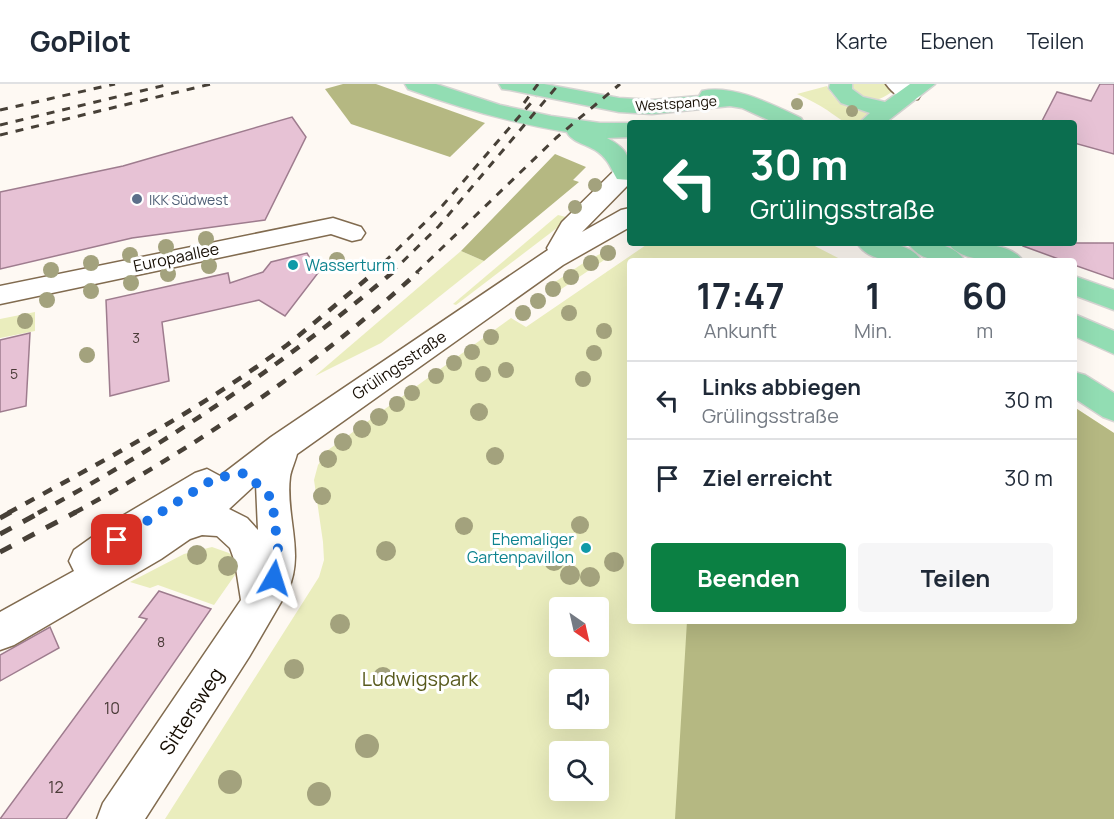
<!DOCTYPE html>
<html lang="de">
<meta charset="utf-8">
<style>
body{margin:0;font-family:Manrope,sans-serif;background:#f6f6f7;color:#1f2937;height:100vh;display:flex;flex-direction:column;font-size:22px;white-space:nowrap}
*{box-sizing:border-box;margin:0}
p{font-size:20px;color:#747a83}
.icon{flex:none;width:33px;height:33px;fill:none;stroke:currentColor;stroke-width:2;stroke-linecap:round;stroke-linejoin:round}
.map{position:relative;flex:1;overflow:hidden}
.sheet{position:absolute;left:627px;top:174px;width:450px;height:366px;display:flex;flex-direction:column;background:#fff;border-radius:6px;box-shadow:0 6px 24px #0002}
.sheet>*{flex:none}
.top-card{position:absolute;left:627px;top:36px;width:450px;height:126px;border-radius:6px;box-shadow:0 6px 24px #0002;background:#0b6e4f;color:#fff;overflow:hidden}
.needle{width:39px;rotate:146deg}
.fabs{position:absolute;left:549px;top:513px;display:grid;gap:12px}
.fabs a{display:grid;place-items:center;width:60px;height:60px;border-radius:6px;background:#fff;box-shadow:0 6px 24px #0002;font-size:30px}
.pin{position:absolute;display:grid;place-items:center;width:51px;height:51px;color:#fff;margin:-26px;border-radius:12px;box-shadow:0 3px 9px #0006}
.me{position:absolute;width:66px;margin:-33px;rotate:6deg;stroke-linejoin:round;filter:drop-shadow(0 0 4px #0008)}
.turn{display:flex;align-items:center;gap:21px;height:126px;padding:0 24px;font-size:27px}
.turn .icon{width:78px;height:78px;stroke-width:2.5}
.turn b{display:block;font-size:42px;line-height:51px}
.eta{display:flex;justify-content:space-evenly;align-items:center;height:102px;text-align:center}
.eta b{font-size:36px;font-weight:700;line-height:42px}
.action{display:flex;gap:12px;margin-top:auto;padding:12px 24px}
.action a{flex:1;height:69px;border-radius:6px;background:#0b8043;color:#fff;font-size:24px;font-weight:700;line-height:69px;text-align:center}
.action a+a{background:#f6f6f7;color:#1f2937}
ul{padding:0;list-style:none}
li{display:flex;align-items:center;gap:18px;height:78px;padding:0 24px;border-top:2px solid #e0e1e3}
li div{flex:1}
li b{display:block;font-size:22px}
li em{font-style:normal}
header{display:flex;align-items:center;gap:36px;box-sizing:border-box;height:84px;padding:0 30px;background:#fff;border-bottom:2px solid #e0e1e3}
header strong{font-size:28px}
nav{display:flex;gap:33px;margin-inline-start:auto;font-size:21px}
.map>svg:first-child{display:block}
</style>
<header>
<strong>GoPilot</strong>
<nav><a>Karte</a><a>Ebenen</a><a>Teilen</a></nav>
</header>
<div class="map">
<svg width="1114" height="735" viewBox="0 0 1114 735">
<rect width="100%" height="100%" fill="#fef9f3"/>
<!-- green -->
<g fill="#eaedbd" fill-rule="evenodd">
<path d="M853 0H904C881 14 874 26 851 4Z"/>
<path d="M827 2C835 21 854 26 873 29 850 45 848 41 827 26 818 20 808 15 797 10Z"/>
<polygon points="558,131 570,134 456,221 453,220"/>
<path d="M649 159H809L844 177H630V537H1074V323L1114 349V735H165L319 493 324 476 323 458 314 396 318 381 328 366 511 234 526 243ZM560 524H598V562H560ZM560 596H598V634H560ZM560 668H598V706H560Z"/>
<polygon points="612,164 616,168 554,210 546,204 588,176"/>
<polygon points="461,167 484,177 381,259 315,292"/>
<polygon points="35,228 35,247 0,254 0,235"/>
<polygon points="212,463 229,469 237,478 235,491 214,521 158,501 150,504 130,498 184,470"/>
</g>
<!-- forest -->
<g fill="#b5b882">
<polygon points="343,0 376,0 485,39 450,73 351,40 325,5"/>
<polygon points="555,70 586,83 573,96 579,98 484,177 461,167"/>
<polygon points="1074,323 1114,349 1114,735 675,735 687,537 1074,537"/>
</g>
<!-- building -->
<g fill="#e7c2d5" stroke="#9e7c8e" stroke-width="1.5">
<polygon points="1100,0 1114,0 1114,70 1074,59 1074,39 1041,39 1057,8 1091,17"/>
<polygon points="292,33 306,53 265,136 132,154 0,185 0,108 123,82"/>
<polygon points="1024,159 1114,159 1114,195 1074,181 1074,177 1064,177 1023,162"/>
<polygon points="307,169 318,189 285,232 259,216 162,238 169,297 110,312 106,216 228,189 230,199 263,188 271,178"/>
<polygon points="30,249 26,322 0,328 0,256"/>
<polygon points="159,507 211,525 66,735 0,735 147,535 139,533"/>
<polygon points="50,543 59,564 0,597 0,571"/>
</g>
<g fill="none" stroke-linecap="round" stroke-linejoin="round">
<!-- minor casing -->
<g stroke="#816b4f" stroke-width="3">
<g id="minor">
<path d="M886 0H911L921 10 918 15C904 18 894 11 886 0Z"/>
<path d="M630 78V99L582 148 621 126 630 124V143L563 181 297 370C295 378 291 386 290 393 285 431 305 469 288 506L249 573 145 735H97L103 719 241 516 235 478 230 464 217 452 202 451 190 455 161 475 14 561 0 566V528L74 487 69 477 74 466 119 434 195 389 207 385 220 392 271 353 548 166 547 164 562 138 621 80ZM256 400 258 446 247 434 229 425Z"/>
<polygon points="333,134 361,143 365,149 361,155 352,157 331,150 0,220 0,202"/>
</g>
</g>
<!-- major casing -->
<g stroke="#d5d4d2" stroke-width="3">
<g id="major">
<path d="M405 0H436L500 21 551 32 600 39H630V53L607 54C629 66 630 73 630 96L617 95C611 85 609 76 598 68 589 61 571 58 567 48 512 39 460 24 408 5Z"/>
<path d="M499 0H544L619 14 652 16 699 12 702 7C733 0 773 21 801 34L804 39H775L742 24 730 22 652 30 619 28 510 6 502 5Z"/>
<polygon points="830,0 852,0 852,5 863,13 885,18 910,0 935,0 885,39 859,39 870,29 841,19 829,4"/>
<path d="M857 159C878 159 908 156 922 177 900 177 870 180 857 159Z"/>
<path d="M908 159C929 159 952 157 965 177 943 177 921 179 908 159Z"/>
<path d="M948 159C969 159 1010 157 1023 177 1001 177 961 179 948 159Z"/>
<polygon points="1074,192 1114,206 1114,226 1074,211"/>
<polygon points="1074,230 1114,247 1114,270 1074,252"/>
<polygon points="1074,288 1085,291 1114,309 1114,337 1103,333 1074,314"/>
</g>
</g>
<!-- minor -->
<use href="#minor" fill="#fff" fill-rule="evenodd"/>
<!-- major -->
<use href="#major" fill="#92ddb3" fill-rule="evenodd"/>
<!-- rail-far2 -->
<g stroke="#474037" stroke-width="3" stroke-dasharray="8 8" stroke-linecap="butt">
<polyline points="524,19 538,0"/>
<polyline points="0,26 115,0"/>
<polyline points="0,41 170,0"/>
<polyline points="0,51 211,0"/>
<polyline points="373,189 443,121 536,13"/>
<polyline points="391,189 439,142 559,0"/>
<polyline points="416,189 556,54 620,0"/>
</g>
<!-- rail-far1 -->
<g stroke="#474037" stroke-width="4.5" stroke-dasharray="10 10" stroke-linecap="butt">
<path d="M8 429C103 377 200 326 287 261 317 237 346 212 375 188"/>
<path d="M38 429C165 361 283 281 393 188"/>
<path d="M74 429C197 362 315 283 418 188"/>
</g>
<!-- rail -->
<g stroke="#474037" stroke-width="5" stroke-dasharray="13 13" stroke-linecap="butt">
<polyline points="0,434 11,428"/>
<polyline points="0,450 41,428"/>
<polyline points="0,468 76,428"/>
</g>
</g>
<!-- trees -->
<g fill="#a3a27d">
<circle cx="797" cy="20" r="6"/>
<circle cx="852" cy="27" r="6"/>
<circle cx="595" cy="101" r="7"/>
<circle cx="575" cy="123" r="7"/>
<circle cx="206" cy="155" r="8"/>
<circle cx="166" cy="163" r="8"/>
<circle cx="608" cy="169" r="8"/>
<circle cx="130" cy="171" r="8"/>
<circle cx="337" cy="176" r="8"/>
<circle cx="91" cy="179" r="8"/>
<circle cx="591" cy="179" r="8"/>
<circle cx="209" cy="182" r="8"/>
<circle cx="51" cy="186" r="8"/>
<circle cx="168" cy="190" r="8"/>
<circle cx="571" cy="193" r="8"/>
<circle cx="131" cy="199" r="8"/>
<circle cx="553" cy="205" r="8"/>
<circle cx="91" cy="207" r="8"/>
<circle cx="47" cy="216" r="8"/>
<circle cx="538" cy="217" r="8"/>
<circle cx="523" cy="229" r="8"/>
<circle cx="569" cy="229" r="8"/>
<circle cx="25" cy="237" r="8"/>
<circle cx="604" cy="247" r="8"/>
<circle cx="491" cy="253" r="8"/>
<circle cx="472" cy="268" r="8"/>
<circle cx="594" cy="269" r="8"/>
<circle cx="87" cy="271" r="8"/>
<circle cx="454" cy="279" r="8"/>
<circle cx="506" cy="286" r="8"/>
<circle cx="483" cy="290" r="8"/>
<circle cx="436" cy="292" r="8"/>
<circle cx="583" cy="295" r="8"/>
<circle cx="412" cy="309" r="8"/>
<circle cx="397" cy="320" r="8"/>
<circle cx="479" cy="328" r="9"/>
<circle cx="379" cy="333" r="9"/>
<circle cx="362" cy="345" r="9"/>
<circle cx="343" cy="358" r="9"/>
<circle cx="495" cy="372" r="9"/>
<circle cx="328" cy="375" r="9"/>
<circle cx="322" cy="412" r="9"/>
<circle cx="580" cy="441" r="9"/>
<circle cx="464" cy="442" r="9"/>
<circle cx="386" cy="467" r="10"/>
<circle cx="197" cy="471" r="10"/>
<circle cx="554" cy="477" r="10"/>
<circle cx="614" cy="478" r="10"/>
<circle cx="228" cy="482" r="10"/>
<circle cx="570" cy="491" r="10"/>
<circle cx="590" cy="493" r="10"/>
<circle cx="340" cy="540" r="10"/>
<circle cx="294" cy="585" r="10"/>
<circle cx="383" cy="593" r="10"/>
<circle cx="367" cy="662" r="12"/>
<circle cx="230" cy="698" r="12"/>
<circle cx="319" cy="710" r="12"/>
</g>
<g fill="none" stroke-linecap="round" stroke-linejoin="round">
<!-- route -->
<polyline stroke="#1a73e8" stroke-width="10" stroke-dasharray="0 18" points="117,456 215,394 246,389 272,415 278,465 274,494"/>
</g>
<!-- markers -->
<circle fill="#5c6f8a" stroke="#fff" stroke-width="2" cx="137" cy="115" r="6"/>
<g fill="#0f9aa8" stroke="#fff" stroke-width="2">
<circle cx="293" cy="181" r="6"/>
<circle cx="586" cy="464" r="6"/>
</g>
<g text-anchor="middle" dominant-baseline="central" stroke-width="6" stroke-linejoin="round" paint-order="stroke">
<!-- far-street labels -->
<g font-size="14" fill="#160e04" stroke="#fff">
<text transform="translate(676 19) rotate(-4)">Westspange</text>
</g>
<!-- far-service labels -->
<g font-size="14" fill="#4e5e75" stroke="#fff" text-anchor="start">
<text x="149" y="115">IKK Südwest</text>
</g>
<!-- number labels -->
<g font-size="14" fill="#4a3b38">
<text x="136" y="253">3</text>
<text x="14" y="289">5</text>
<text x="161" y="557">8</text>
</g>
<!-- street labels -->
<g font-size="16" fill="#160e04" stroke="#fff">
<text transform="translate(176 173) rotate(-12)">Europaallee</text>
<text transform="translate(399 281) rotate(-34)">Grülingsstraße</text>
</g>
<!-- culture labels -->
<g font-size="16" fill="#0d838f" stroke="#fff" text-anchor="start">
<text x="305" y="181">Wasserturm</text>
<text x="574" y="455" text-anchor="end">Ehemaliger<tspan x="574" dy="18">Gartenpavillon</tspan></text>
</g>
<!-- near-number labels -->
<g font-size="16" fill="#4a3b38">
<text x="112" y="624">10</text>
<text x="56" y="703">12</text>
</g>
<!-- near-park labels -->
<g font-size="20" fill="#585a1d" stroke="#fff">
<text x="420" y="594">Ludwigspark</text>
</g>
<!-- near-street labels -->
<g font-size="20" fill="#160e04" stroke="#fff">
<text transform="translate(191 627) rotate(-57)">Sittersweg</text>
</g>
</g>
</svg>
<div class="fabs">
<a><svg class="needle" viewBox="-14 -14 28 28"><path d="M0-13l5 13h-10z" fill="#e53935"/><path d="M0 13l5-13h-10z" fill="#747a83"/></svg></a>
<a><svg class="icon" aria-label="sound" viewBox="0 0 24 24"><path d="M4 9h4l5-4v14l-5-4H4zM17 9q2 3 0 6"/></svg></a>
<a><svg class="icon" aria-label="search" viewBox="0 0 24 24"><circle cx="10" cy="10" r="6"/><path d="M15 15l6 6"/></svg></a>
</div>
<div class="pin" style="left:117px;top:456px;background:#d93025"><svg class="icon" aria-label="arrive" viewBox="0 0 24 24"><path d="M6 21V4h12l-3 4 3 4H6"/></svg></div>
<svg class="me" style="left:274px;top:494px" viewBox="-20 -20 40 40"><path d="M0-17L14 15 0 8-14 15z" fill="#1a73e8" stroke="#fff" stroke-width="4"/></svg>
<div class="top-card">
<div class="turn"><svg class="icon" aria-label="left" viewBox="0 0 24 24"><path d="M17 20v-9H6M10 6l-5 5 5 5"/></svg><div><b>30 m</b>Grülingsstraße</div></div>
</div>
<section class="sheet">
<div class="eta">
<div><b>17:47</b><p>Ankunft</p></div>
<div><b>1</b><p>Min.</p></div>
<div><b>60</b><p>m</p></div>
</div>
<ul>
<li><svg class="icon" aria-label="left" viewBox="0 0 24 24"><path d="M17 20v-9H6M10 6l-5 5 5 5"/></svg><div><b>Links abbiegen</b><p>Grülingsstraße</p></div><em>30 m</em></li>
<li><svg class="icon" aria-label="arrive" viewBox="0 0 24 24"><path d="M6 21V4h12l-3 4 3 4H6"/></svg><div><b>Ziel erreicht</b></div><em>30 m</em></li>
</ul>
<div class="action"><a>Beenden</a><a>Teilen</a></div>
</section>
</div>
